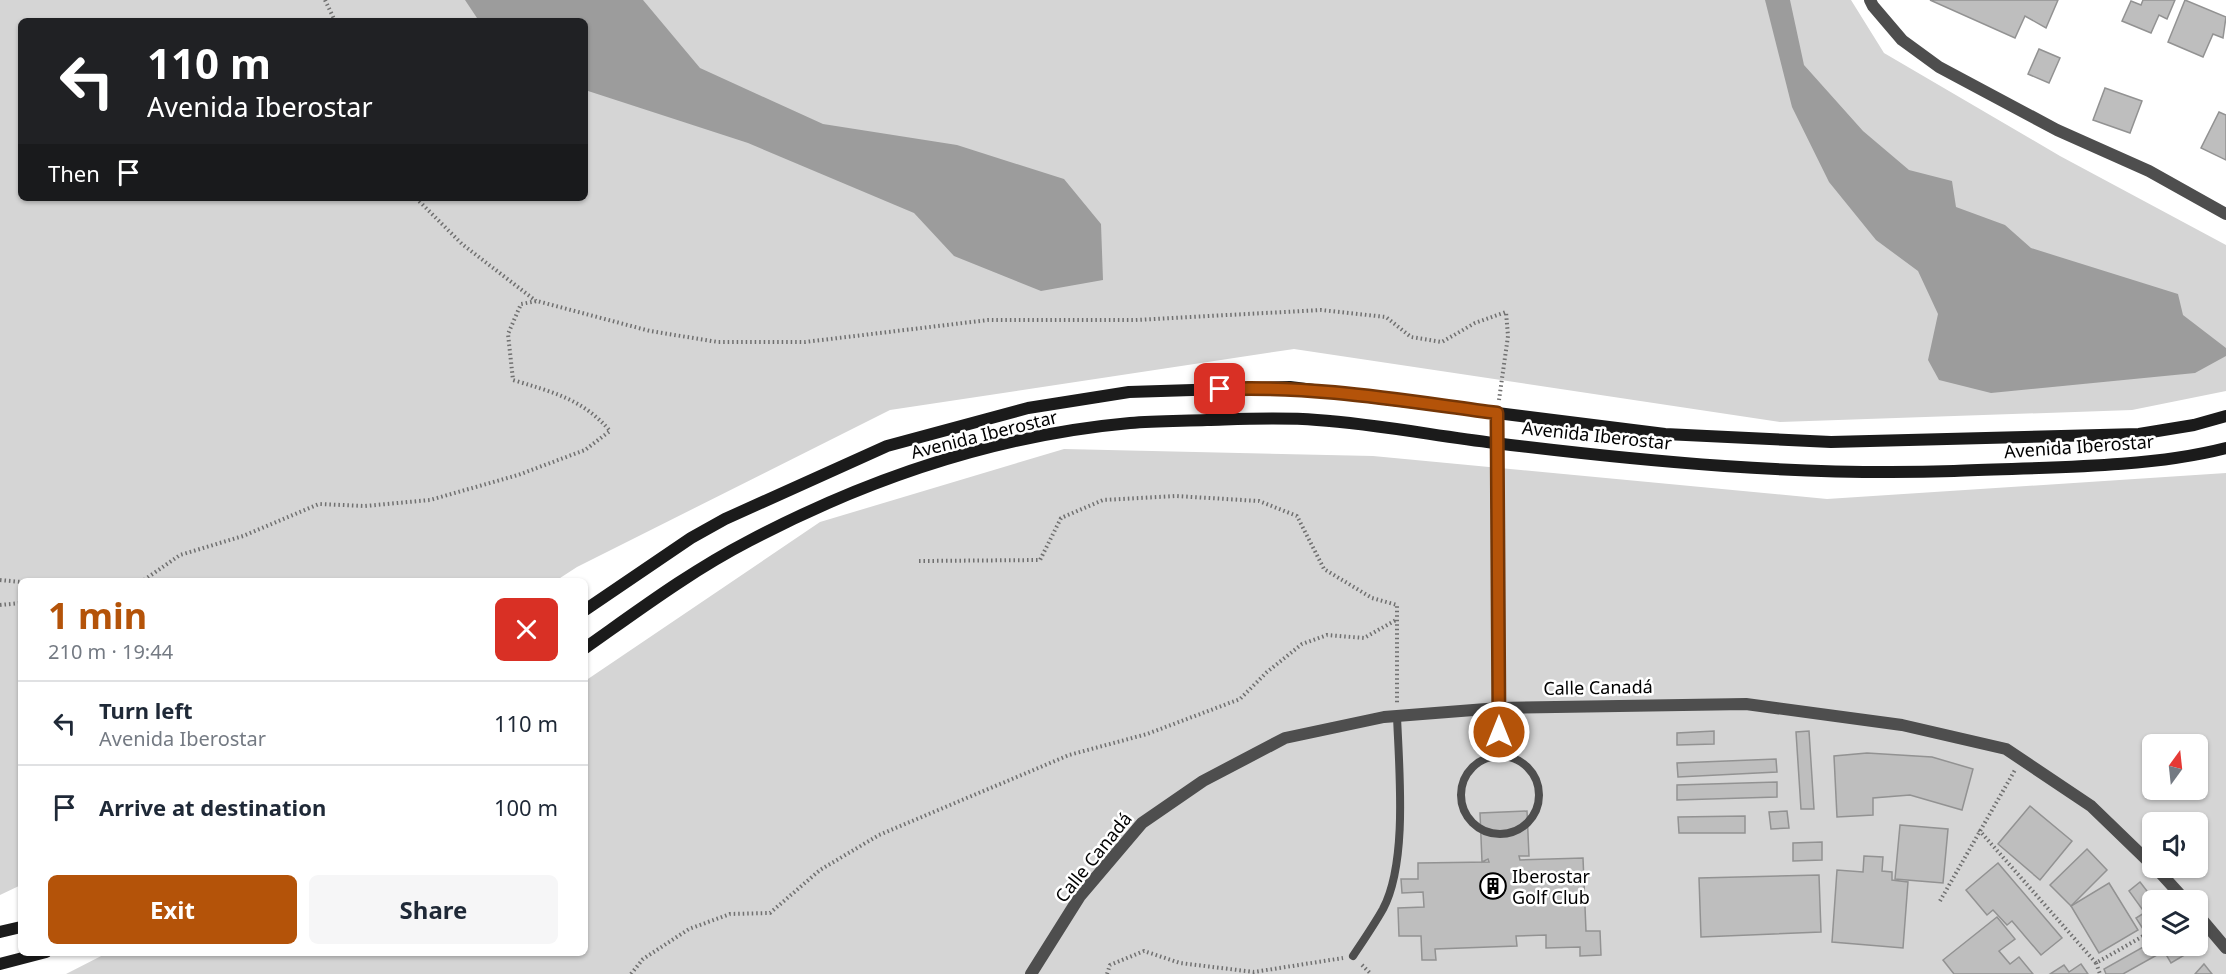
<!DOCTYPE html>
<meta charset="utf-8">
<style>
body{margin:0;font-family:"Noto Sans",sans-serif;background:#f6f6f7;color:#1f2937;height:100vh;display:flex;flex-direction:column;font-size:22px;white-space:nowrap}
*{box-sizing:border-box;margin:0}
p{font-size:20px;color:#747a83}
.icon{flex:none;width:33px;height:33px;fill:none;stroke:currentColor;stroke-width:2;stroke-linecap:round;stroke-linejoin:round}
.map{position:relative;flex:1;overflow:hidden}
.details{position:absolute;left:18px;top:578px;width:570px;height:378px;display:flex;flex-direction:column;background:#fff;border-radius:9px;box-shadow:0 2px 4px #0004}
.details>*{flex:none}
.hud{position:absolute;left:18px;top:18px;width:570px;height:183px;border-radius:9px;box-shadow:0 2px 4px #0004;background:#202124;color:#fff;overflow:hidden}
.needle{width:39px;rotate:15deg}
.buttons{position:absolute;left:2142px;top:734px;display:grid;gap:12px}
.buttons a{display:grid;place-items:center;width:66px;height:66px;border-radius:9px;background:#fff;box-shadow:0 2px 4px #0004;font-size:30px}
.pin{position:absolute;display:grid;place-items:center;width:51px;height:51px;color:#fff;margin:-26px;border-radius:12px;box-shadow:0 3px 9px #0006}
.me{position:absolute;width:66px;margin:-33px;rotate:0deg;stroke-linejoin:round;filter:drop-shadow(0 0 4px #0008)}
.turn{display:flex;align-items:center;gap:21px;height:126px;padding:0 30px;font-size:27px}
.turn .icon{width:78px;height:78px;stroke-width:2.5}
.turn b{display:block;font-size:42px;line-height:51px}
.then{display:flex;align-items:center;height:57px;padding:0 30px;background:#0003;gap:12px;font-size:22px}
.round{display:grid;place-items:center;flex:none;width:63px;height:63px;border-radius:9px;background:#f6f6f7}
.summary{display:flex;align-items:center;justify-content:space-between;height:102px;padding:0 30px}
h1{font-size:36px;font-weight:700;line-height:45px;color:#b45309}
.cta{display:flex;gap:12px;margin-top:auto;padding:12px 30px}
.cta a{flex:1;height:69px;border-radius:9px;background:#b45309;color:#fff;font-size:24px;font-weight:700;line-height:69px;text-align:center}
.cta a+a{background:#f6f6f7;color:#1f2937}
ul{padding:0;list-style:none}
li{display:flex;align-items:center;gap:18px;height:84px;padding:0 30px;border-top:2px solid #e0e1e3}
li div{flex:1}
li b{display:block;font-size:22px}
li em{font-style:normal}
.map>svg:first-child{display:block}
</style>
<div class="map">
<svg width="2226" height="974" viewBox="0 0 2226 974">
<rect width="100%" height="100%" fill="#fff"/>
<!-- green -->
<g fill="#d5d5d5" fill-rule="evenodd">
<path d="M0 0H1851L1884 53 2060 156 2226 245V391L2132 410 1780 422 1294 349 890 410 577 567 557 580H21V885L0 895ZM21 21H585V198H21Z"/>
<path d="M1064 449 1373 456 1827 499 2226 473V974H66L109 952H585V681L820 522ZM2152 744H2198V789H2152ZM2152 822H2198V867H2152ZM2152 900H2198V945H2152Z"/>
</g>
<!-- water -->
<g fill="#9c9c9c">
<polygon points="465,0 643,0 700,68 823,124 957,145 1064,179 1101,224 1103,280 1041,291 954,256 914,213 748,143 585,90 585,21 479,21"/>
<polygon points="1765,0 1790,0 1804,65 1863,131 1909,170 1952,181 1956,207 2005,225 2031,248 2178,294 2183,315 2226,348 2226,356 2195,373 1991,393 1939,380 1928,360 1938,314 1918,271 1876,240 1829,182 1792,107"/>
</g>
<!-- building -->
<g fill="#bebebe" stroke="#929292" stroke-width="1.5">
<polygon points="1930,0 2058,0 2046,28 2025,16 2015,38"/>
<polygon points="2143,0 2175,0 2167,19 2159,15 2151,33 2122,21 2131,1 2141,5"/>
<polygon points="2185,0 2226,17 2223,38 2213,34 2203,57 2168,42"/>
<polygon points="2039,49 2060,58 2049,83 2028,74"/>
<polygon points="2105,88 2142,101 2130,133 2093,120"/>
<polygon points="2219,112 2226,115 2226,160 2201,148"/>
<polygon points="1714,731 1714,744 1677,745 1677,733"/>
<polygon points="1809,731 1814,809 1801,809 1796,732"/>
<polygon points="1867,753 1932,757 1973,769 1962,810 1910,795 1873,798 1873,815 1837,817 1834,756"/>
<polygon points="1776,759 1777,772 1678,777 1677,763"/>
<polygon points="1777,782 1777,797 1677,800 1677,785"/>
<polygon points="2030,806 2072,841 2040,880 1998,844"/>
<polygon points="1527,811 1529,856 1519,856 1520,860 1583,858 1586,931 1600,931 1601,955 1580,956 1580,947 1546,948 1546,935 1516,936 1517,946 1435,949 1436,960 1422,960 1421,936 1399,936 1398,908 1424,907 1423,892 1402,893 1401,879 1418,879 1418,863 1489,862 1488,859 1482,862 1480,813"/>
<polygon points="1787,811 1789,828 1771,829 1769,812"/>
<polygon points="1745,816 1745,833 1679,833 1678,817"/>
<polygon points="1900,825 1948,829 1943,883 1895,879"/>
<polygon points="1822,842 1822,860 1793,861 1793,843"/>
<polygon points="2087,849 2107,870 2071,906 2050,885"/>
<polygon points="1864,856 1883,857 1882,871 1892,872 1892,880 1908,882 1903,948 1832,942 1837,870 1863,872"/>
<polygon points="1998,863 2062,938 2041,955 2012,921 2007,925 1993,910 1987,915 1966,890"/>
<polygon points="1819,875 1821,932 1701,937 1699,878"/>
<polygon points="2140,882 2154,900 2142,909 2129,891"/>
<polygon points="2109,883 2138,930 2099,953 2071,906"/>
<polygon points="2152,908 2152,923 2143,929 2136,918"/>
<polygon points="1997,917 2015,939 1999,951 2010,964 2019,957 2033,974 1954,974 1943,960"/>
<polygon points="2152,942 2152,945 2190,945 2193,950 2171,963 2164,951 2123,974 2106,974 2104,969"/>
<polygon points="2081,964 2088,974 2050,974 2064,965 2069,972"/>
<polygon points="2204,964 2212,974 2195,974"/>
</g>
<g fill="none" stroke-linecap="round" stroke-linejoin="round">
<!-- path -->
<g stroke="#707070" stroke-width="4" stroke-dasharray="1.5 3" stroke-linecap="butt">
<polyline points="325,0 335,21"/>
<polyline points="416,198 462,244 536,301"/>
<polyline points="919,561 1040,560 1061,518 1103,500 1176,496 1259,501 1297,516 1324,569 1372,598 1397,605 1397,703"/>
<polyline points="0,580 21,582"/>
<path d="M144 580 180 555 243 536 319 504 365 506 430 500 518 475 585 450 610 431C583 399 552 392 513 380L508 334 521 304 537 301 650 331 718 342H805L988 320H1135L1321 310 1386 317 1411 337 1442 342 1475 323 1506 312 1508 336 1499 400"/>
<polyline points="0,605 21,603"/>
<polyline points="1979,830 2096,963 2152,931"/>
<polyline points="1940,901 2015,770"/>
<polyline points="2096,963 2100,974"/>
<polyline points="1362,965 1371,974"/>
<polyline points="631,974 643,959 689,929 730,914 770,913 820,870 879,835 1069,755 1147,734 1240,699 1267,672 1302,644 1327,635 1364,638 1396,620"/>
<polyline points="1107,974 1110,965 1144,951 1180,963 1254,972 1343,958"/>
</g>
<!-- lane -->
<g stroke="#4e4e4e" stroke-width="8">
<circle cx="1500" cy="795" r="39"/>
<path d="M1353 956C1363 941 1374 925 1383 909 1408 862 1399 769 1397 716"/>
</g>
<!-- street -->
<g stroke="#4e4e4e" stroke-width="12">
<polyline points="1870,0 1873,6 1902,40 1939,67 2057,130 2149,171 2226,214"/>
<polyline points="1497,413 1499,755"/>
<polyline points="2155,867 2185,900"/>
<polyline points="2198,915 2226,948"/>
<polyline points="1031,974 1080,896 1142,823 1203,781 1285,738 1384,717 1499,708 1746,704 1902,725 2006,749 2091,806 2152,865"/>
</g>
<!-- secondary -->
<g stroke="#1b1b1b" stroke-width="12">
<polyline points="585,610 691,538 725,519 887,446 1028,408 1129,392 1290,387 1665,434 1831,442 2139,434 2194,425 2226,416"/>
<path d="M585 648C639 610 691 571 749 541 867 479 997 435 1130 423 1155 421 1181 421 1207 420 1243 419 1281 417 1317 420 1377 424 1436 436 1495 443 1648 462 1801 476 1954 471 2040 467 2144 469 2226 448"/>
<polyline points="0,932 21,927"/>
<polyline points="0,964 46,952"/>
</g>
</g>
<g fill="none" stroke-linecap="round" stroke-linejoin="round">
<!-- route casing -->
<g stroke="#753606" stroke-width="15">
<path id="route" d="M1220 389C1314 385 1404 401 1497 413L1499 732"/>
</g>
<!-- route -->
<use href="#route" stroke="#b45309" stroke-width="10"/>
</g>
<!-- icons -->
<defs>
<g id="building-ring" transform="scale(1.35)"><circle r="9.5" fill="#fff" stroke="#000" stroke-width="1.5"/><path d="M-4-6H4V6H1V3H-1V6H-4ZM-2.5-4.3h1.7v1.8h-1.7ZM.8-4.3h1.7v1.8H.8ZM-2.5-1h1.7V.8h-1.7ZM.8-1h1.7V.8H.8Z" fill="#000"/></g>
</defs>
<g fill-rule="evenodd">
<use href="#building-ring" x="1493" y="886"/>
</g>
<g text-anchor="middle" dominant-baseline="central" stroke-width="5" stroke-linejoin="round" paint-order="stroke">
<!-- street labels -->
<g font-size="18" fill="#000" stroke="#fff">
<text transform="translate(984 434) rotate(-14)">Avenida Iberostar</text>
<text transform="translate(1597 435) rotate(6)">Avenida Iberostar</text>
<text transform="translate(2079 446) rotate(-4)">Avenida Iberostar</text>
<text transform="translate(1598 687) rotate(-1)">Calle Canadá</text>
<text transform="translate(1093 857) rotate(-51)">Calle Canadá</text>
</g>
<!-- poi labels -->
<g font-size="18" fill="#000" stroke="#fff" text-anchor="start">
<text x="1512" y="876">Iberostar<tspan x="1512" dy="21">Golf Club</tspan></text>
</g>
</g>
</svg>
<div class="buttons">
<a><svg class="needle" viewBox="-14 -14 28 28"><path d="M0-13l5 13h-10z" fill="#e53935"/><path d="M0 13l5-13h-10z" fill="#747a83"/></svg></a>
<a><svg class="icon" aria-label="sound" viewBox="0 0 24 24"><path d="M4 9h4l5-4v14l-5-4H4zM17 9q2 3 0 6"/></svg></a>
<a><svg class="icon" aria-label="layers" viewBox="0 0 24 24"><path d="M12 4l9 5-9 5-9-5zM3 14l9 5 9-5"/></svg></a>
</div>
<div class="pin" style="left:1220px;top:389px;background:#d93025"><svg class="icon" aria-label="arrive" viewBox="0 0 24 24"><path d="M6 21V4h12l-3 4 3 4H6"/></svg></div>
<svg class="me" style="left:1499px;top:732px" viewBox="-20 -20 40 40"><circle r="17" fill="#b45309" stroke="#fff" stroke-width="3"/><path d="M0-11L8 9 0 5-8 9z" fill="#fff"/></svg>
<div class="hud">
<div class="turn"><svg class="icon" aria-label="left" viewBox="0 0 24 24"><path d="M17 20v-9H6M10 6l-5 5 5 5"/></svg><div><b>110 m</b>Avenida Iberostar</div></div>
<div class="then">Then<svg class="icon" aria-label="arrive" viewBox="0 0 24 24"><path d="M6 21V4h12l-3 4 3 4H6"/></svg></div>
</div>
<section class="details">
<div class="summary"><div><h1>1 min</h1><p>210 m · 19:44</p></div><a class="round" style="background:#d93025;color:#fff"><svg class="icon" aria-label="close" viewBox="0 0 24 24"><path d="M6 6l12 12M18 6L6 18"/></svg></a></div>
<ul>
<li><svg class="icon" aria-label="left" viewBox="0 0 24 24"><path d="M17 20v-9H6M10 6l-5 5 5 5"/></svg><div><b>Turn left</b><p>Avenida Iberostar</p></div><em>110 m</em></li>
<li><svg class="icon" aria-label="arrive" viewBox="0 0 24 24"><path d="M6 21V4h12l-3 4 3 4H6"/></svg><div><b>Arrive at destination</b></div><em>100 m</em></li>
</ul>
<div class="cta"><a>Exit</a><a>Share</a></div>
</section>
</div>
